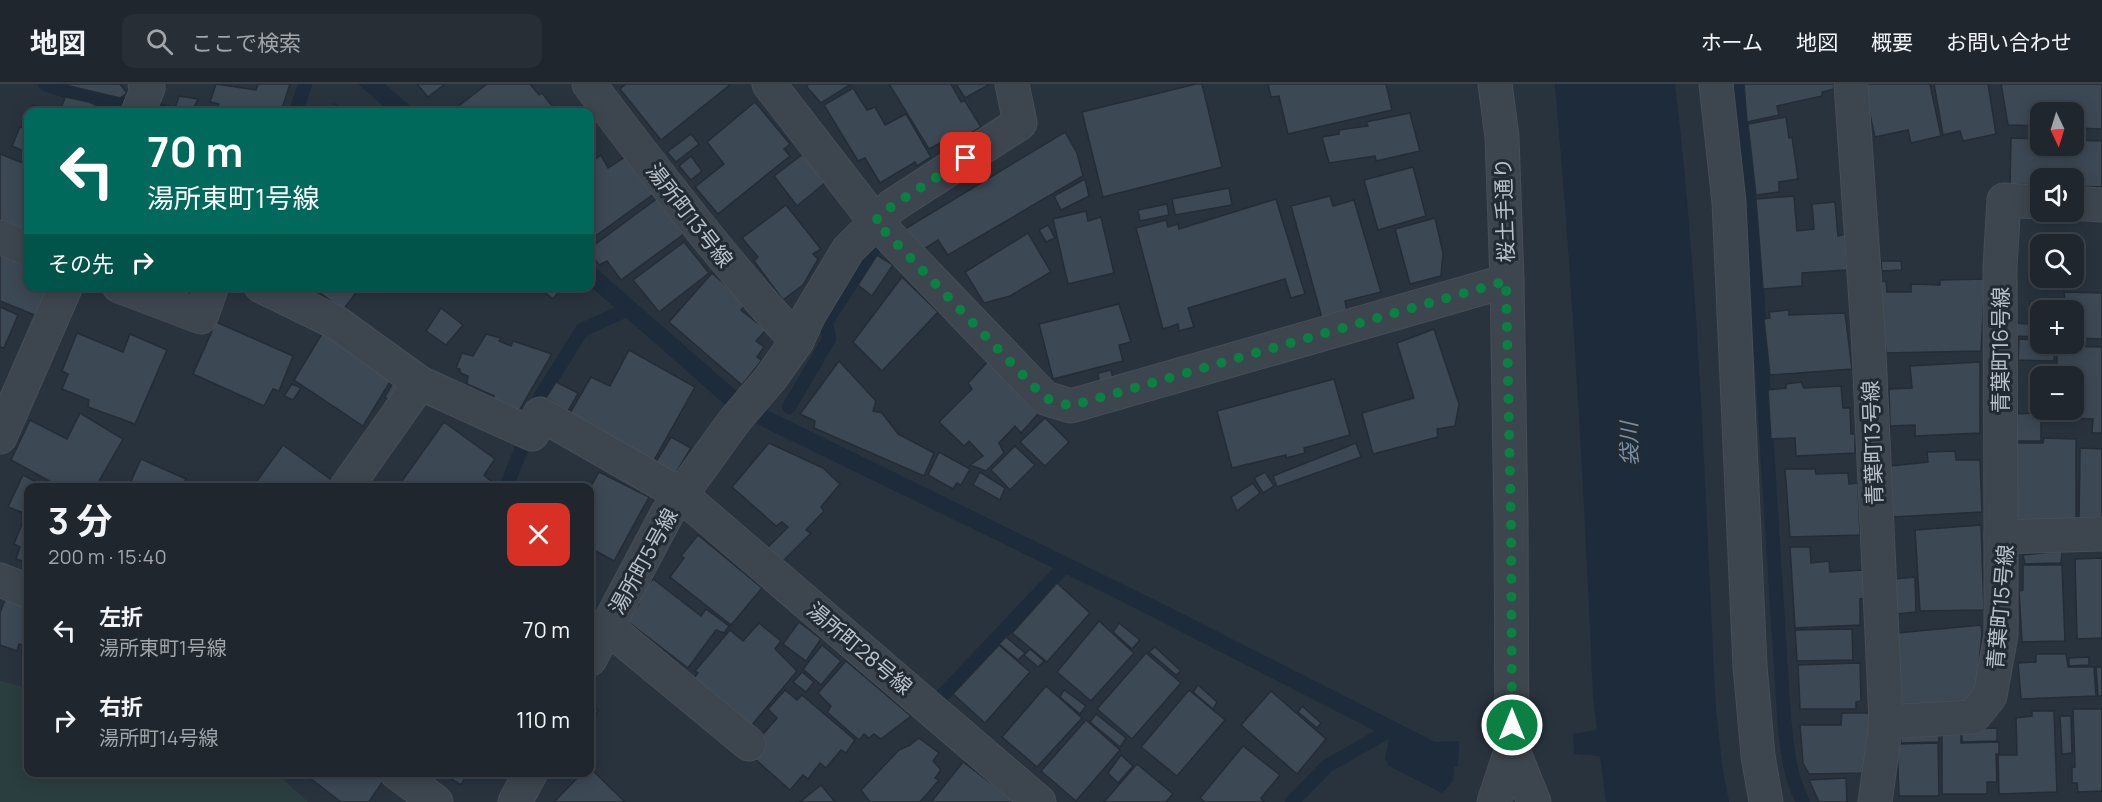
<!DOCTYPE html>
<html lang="ja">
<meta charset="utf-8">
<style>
body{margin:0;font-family:Manrope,"Noto Sans JP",sans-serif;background:#272e36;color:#f1f3f6;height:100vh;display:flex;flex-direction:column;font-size:22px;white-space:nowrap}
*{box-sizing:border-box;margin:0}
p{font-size:20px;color:#a1a5aa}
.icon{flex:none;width:33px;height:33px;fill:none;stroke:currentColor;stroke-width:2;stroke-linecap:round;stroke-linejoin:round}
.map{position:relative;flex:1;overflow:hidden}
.side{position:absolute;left:24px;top:399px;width:570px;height:294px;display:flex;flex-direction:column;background:#1f262e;border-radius:12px;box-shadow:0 3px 15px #0003,0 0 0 2px #3c434a}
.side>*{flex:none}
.top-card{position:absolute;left:24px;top:24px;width:570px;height:183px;border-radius:12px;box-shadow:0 3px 15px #0003,0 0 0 2px #3c434a;background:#00695c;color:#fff;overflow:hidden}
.needle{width:39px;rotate:176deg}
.tools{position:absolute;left:2030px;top:18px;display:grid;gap:12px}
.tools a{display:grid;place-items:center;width:54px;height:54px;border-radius:12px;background:#1f262e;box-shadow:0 3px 15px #0003,0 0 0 2px #3c434a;font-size:30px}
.pin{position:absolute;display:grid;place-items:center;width:51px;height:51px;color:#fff;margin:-26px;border-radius:12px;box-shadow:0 3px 9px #0006}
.me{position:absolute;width:66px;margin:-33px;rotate:0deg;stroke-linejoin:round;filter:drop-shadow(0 0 4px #0008)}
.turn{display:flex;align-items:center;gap:21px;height:126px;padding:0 24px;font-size:27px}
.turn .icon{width:78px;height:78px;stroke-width:2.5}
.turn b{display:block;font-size:42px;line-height:51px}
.then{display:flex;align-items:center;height:57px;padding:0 24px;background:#0003;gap:12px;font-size:22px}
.round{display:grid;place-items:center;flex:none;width:63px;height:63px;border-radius:12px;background:#272e36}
.head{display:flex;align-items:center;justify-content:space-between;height:102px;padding:0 24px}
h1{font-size:36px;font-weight:700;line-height:45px}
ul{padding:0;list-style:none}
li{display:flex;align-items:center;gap:18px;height:90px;padding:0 24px}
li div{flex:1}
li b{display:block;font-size:22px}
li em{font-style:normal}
header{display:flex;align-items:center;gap:36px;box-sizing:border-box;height:84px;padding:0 30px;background:#1f262e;border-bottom:2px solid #3c434a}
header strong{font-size:28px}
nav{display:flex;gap:33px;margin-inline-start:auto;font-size:21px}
.search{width:420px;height:54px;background:#272e36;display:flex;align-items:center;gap:15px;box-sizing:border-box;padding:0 21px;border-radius:12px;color:#a1a5aa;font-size:22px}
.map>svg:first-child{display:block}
</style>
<header>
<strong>地図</strong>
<div class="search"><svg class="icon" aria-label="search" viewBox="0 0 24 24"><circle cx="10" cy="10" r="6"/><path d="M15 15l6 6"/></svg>ここで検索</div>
<nav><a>ホーム</a><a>地図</a><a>概要</a><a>お問い合わせ</a></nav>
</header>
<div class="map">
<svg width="2102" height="718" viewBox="0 0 2102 718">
<rect width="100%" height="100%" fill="#29333e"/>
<!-- green -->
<polygon fill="#2b3e3f" points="0,597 28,604 28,688 276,689 308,718 0,718"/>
<!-- water -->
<g fill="#1d2b3b">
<polygon points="358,0 385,0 417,28 390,28"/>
<path d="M1555 0H1675C1700 208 1705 418 1716 626L1722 681 1729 718H1606L1600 672 1574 670 1573 650 1597 646 1593 613C1584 408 1573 204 1555 0Z"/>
<polygon points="590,179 740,310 769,327 1153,515 1435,658 1459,657 1458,683 1454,683 1453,697 1442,709 1389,682 1385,675 1389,654 1117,515 753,338 730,325 590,202"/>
</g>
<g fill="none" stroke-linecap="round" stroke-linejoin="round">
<!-- stream -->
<g stroke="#1d2b3b" stroke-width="14">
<path d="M45 0C84 15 127 20 168 28"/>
<path d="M1738 0 1755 173 1784 633C1787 663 1789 691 1803 718"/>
<polyline points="296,28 305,0"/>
<polyline points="789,323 829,255 826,238 880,155"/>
<polyline points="531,328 582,246 624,227"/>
<polyline points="506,404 525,355 526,346"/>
<polyline points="939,615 1062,485"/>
<polyline points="1292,718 1327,682 1385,649"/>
</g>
</g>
<!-- building -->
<g fill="#3c4854" stroke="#242c36" stroke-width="1.5">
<polygon points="61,0 120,0 127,9 120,14"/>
<polygon points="216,0 256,6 258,0 290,0 281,28 216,28 219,20 210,18"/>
<polygon points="417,0 445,0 428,13"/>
<polygon points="487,0 530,0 539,11 542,9 557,28 451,28"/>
<polygon points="626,0 731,0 661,56 620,5"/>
<polygon points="809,0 851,0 821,19 806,2"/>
<polygon points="889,0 951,0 961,18 965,17 981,43 958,57 955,51 929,65"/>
<polygon points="956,0 990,0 965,14"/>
<polygon points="1196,0 1202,0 1222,83 1103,113 1082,28"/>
<polygon points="1268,0 1386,0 1392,26 1288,50 1279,12 1271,13"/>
<polygon points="1744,0 1834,0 1834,5 1822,8 1822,12 1777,22 1779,31 1747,38"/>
<polygon points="1867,0 1930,0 1941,52 1911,59 1908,46 1875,53 1864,4 1868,2"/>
<polygon points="1934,0 1988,0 1996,50 1963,57 1960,47 1943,51"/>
<polygon points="2001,0 2102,0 2102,45 2073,44 2073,28 2040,28 2040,42 2008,41"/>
<polygon points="853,4 867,26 875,23 885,41 906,30 931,73 917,82 915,78 880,99 865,74 858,77 824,21"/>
<polygon points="179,12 198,15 192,28 175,24"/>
<polygon points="65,13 89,18 109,27 108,28 60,28"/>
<polygon points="755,18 790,60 784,65 790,72 718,130 695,103 724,80 707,58"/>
<polygon points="334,20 347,28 330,28"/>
<polygon points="33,21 56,28 30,28"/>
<polygon points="1410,29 1420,67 1376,77 1375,72 1329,79 1322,53 1339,50 1339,46 1368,42 1366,38"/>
<polygon points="28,32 28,69 12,62 20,43 24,44"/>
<polygon points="1786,33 1789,54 1792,53 1798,95 1779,98 1779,108 1756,111 1748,40"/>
<polygon points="1065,48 1077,69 1083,92 948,171 938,156 924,165 905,145"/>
<polygon points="691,50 699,60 676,78 667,68"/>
<polygon points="2011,54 2040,55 2040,62 2073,62 2073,56 2102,57 2102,103 2073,102 2073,94 2040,94 2040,101 2010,100"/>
<polygon points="0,70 28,81 28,157 0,146"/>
<polygon points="803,70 826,98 797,122 774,92"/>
<polygon points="601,71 608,84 628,71 655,109 590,156 590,79"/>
<polygon points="691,72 702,87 691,96 679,82"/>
<polygon points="1413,83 1426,132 1378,146 1364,96"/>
<polygon points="1085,95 1089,112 1061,126 1054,112"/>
<polygon points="1229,104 1232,121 1175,131 1172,115"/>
<polygon points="1330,112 1333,122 1354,116 1381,208 1345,217 1347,227 1322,234 1291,122"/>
<polygon points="1794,112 1797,147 1814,145 1812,120 1835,118 1838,152 1845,150 1847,186 1802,189 1802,202 1763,205 1756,115"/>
<polygon points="658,114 684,150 621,196 607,177 599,181 590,168 590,164"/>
<polygon points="1276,115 1305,210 1291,214 1285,195 1188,224 1194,243 1179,247 1178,240 1163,245 1136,144 1166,136 1168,143 1178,140 1179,145"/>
<polygon points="1167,120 1169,131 1140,137 1138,126"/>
<polygon points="786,121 821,165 813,170 818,175 803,201 783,216 754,177 758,173 742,154"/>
<polygon points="1086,127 1088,137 1101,133 1114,189 1068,200 1053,135"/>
<polygon points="1435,134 1443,169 1441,192 1410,200 1395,145"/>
<polygon points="1048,141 1055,154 1046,158 1039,146"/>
<polygon points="1028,149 1051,188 1010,212 984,219 965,188"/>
<polygon points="684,158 709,189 659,228 633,196"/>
<polygon points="0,165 28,177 27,188 28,189 28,202 48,202 37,232 0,217"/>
<polygon points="877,171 893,181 872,212 858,201"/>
<polygon points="1881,177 1901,177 1902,186 1882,187"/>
<polygon points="712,189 747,220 741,226 766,246 756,257 764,263 757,273 762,276 742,301 669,238"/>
<polygon points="902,193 938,228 882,287 853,258"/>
<polygon points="1985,195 1981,267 1886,269 1880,198 1886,197 1887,208 1911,208 1911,200 1940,201 1940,196"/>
<polygon points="311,202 361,202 343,226"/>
<polygon points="518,202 531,202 526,209"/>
<polygon points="537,202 563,202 553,215"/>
<polygon points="2064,208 2102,209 2102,255 2073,254 2073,226 2040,226 2040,253 2014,252 2015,239 2029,240 2030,217 2065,218"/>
<polygon points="1119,220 1131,258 1119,261 1123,277 1053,295 1039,240"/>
<polygon points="0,223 18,231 4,264 0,263"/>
<polygon points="441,224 463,241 446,261 426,247"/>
<polygon points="1789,226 1789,231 1845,229 1852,285 1770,291 1764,235 1770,234 1769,228"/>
<polygon points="216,238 293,272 279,307 273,305 264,322 193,290"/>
<polygon points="325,245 393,293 363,342 294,296"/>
<polygon points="1434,245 1459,320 1455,342 1437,345 1438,353 1373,370 1362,329 1414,314 1397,259"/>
<polygon points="77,249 123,268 130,250 167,266 135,340 88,323 89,316 62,305 68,290 62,287"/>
<polygon points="486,250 501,254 499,257 511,262 513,257 552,270 519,327 490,321 494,312 467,300 468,292 460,289 460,285 456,284 462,269 473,272"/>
<polygon points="2019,255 2040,256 2040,260 2055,260 2054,277 2018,276"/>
<polygon points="2057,262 2102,263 2102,349 2092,349 2093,335 2048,333 2048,326 2073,326 2073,292 2057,292"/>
<polygon points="629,266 695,303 654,376 597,346 598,344 570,329 591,293 610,302"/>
<polygon points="992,273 1010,299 1038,330 1021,349 1015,342 999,359 1004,369 986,387 970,381 983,372 969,357 964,362 939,338 972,305 968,299"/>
<polygon points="839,277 876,317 873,327 882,329 898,350 934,369 924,392 814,344 815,337 800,330"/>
<polygon points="1980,278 1980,349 1915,352 1915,341 1890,342 1889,305 1912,304 1910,282"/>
<polygon points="1111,286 1113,294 1099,297 1098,289"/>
<polygon points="398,290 409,298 395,321 385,313"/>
<polygon points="1334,295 1350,351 1304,364 1305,369 1286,374 1286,371 1232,384 1217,327"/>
<polygon points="556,298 578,309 568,327 546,314"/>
<polygon points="1801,298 1804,304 1841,302 1843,324 1850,324 1851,350 1855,350 1855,369 1796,372 1795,354 1771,355 1768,306 1786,304 1786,300"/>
<polygon points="292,300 301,304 293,316 284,312"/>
<polygon points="80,329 123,355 95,404 62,404 11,376 30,336 67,355"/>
<polygon points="2041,329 2041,357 2012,357 2012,330"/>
<polygon points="1045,334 1069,358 1045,382 1020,358"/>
<polygon points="444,338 495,375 484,391 491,397 486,404 397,404"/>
<polygon points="671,353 691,364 674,392 654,381"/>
<polygon points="2044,354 2076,355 2076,437 2016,438 2012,359 2043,359"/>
<polygon points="769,359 823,384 840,400 821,423 824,427 806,446 811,449 782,478 767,464 788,443 782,438 776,442 732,403"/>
<polygon points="1356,359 1361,373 1277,403 1273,392"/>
<polygon points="283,361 337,400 335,404 252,404"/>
<polygon points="1015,362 1035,381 1010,406 991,386"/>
<polygon points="2080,364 2102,365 2102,438 2079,437"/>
<polygon points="1955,367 1956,376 1980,376 1982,428 1893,433 1890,382 1928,378 1927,368"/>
<polygon points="939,368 970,385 961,401 957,399 953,405 928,391"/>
<polygon points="141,375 186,395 182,404 128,404"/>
<polygon points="1785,385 1815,385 1816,390 1848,389 1849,400 1858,399 1860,451 1790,453"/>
<polygon points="599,388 649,413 614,477 590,464 590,404"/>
<polygon points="980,388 1005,404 1000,416 973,401"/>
<polygon points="1265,388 1274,402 1263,409 1254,394"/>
<polygon points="23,391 48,404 28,404 28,479 16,475 20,463 14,460 26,430 8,423"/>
<polygon points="1253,399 1260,409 1237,427 1231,413"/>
<polygon points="1981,441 1984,526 1920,527 1915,446"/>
<polygon points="698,451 762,504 731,541 670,493 684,474 681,472"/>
<polygon points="1790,463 1810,463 1811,479 1829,477 1830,488 1863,486 1866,514 1860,515 1860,541 1795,544"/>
<polygon points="2062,467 2061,479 2025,480 2023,471"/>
<polygon points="2102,474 2102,554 2077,555 2075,475"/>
<polygon points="2023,481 2062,481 2065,557 2022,558 2019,507 2023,506"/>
<polygon points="1915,493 1916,528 1896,530 1894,495"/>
<polygon points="653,495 701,532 706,525 729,542 724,549 716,546 688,584 627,537 639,520 635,515"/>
<polygon points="1057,499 1090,529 1047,578 1012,549"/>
<polygon points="7,510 28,518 28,563 19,560 17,567 0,561 0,529"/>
<polygon points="1099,537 1134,569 1091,617 1057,588"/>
<polygon points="799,538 821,555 806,577 783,560"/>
<polygon points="759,539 781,557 775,565 797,587 751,642 693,595 698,589 695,587 730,546 743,557"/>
<polygon points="1119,539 1140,556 1132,565 1113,548"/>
<polygon points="1981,541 1982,550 1976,608 1971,609 1972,612 1963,621 1902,624 1897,549"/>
<polygon points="1852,545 1853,576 1797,577 1795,546"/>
<polygon points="1006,553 1025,569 1018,576 999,560"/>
<polygon points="822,561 841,577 821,601 803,585"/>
<polygon points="999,561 1030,588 985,639 953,610"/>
<polygon points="1155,563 1181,587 1176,591 1149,568"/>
<polygon points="1030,565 1044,577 1038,583 1024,571"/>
<polygon points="1146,569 1181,599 1132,655 1097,625"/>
<polygon points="2036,570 2066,570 2068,583 2094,583 2096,612 2021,615 2018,579 2036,578"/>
<polygon points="2089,573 2089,581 2069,582 2069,574"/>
<polygon points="846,577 911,632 881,655 874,650 869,654 864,650 859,656 827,628 831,622 818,609"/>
<polygon points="1860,579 1861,617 1856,618 1856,625 1800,625 1798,581"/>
<polygon points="2096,583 2102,583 2102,612 2098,612"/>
<polygon points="802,588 814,598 806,608 793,598"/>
<polygon points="1198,601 1217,618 1213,625 1193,608"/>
<polygon points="1046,602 1082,634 1037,683 1002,653"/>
<polygon points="785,606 797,616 802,611 855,656 846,669 841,666 826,684 820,679 808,695 803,691 790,706 747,668 777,634 768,625"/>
<polygon points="1064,606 1086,622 1080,630 1060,613"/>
<polygon points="1189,606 1225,636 1177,692 1141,663"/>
<polygon points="1271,607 1326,655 1297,690 1241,641"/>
<polygon points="590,622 598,626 590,643"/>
<polygon points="1302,622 1321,639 1317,644 1298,628"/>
<polygon points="2073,625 2102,625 2102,707 2078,708 2077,699 2072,699 2072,683 2075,683"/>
<polygon points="2032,627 2054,627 2057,708 1999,710 1998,671 2017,671 2016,634 2032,632"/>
<polygon points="1842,629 1872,629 1867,689 1809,690 1803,679 1800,641 1841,641"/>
<polygon points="1096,630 1126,654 1120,663 1090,638"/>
<polygon points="2060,632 2071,632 2072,669 2062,670"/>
<polygon points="1086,636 1120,666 1076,717 1041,687"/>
<polygon points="1997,644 1997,657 1962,658 1962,645"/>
<polygon points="1901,645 1938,645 1939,658 1901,659"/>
<polygon points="1942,645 1961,645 1961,659 1999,658 1999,670 1996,670 1997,698 1987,698 1987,710 1942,710"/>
<polygon points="919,654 939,669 933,677 941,686 935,694 939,696 920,718 870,718 861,706 899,666 910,661"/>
<polygon points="1938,659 1939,712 1899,712 1897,660"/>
<polygon points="1243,662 1280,691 1261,714 1264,718 1205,718 1200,714"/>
<polygon points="1121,671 1133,682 1118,699 1108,689"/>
<polygon points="963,678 1016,718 934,718 932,717"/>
<polygon points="1137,680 1173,710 1166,718 1104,718"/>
<polygon points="590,684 625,718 554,718 583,688 590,688"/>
<polygon points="302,688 372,688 383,697 369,718 341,718"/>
<polygon points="440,688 468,688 461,701"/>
<polygon points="1846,694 1847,718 1819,718 1809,696"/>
<polygon points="821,701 835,718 800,718"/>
</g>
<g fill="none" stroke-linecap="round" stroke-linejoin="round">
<!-- minor casing -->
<g stroke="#464e58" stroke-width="35">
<g id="minor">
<path d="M589 0C656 88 722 176 797 257"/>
<polyline points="769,0 875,137 1045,314 1071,322 1507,197"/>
<polyline points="1716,0 1729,118 1750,582 1758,672 1766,718"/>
<polyline points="1851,0 1868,247 1886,638 1875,718"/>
<polyline points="138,28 148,4 145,0"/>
<polyline points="2073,119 2102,121"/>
<polyline points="0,153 28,165"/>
<polyline points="119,202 201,233 212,202"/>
<polyline points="261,202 337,239 420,299 532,350 540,330 680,410 1039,718"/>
<polyline points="0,353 66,202"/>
<polyline points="346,404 420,299"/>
<polyline points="2001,453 2000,183 2004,116 2040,118"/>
<polyline points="0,496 28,507"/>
<polyline points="606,542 749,660"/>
<polyline points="590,575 667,430 735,336 770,295 797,257 809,231 848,166 892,122 1020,39 1012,0"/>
<polyline points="1886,638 1973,633 1990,612 2001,551 2001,453 2102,450"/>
<polyline points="1512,664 1534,718"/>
<polyline points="396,688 436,718"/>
<polyline points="515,718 531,688"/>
<polyline points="1494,718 1512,664 1511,438 1507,197 1502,53 1495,0"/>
</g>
</g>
<!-- minor -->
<use href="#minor" stroke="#3d454e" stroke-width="33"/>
</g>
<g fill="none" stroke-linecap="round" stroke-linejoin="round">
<!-- route -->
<polyline stroke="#0b8043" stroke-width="10" stroke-dasharray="0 18" points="966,74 892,122 875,137 1045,314 1071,322 1506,197 1511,438 1512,641"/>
</g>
<g text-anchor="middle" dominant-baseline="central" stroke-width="6" stroke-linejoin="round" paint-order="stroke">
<!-- street labels -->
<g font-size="21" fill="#b9c0c9" stroke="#222a34">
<text transform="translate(1504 126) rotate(-92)">桜土手通り</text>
<text transform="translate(690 131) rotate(52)">湯所町13号線</text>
<text transform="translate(2000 266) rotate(-90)">青葉町16号線</text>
<text transform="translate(1872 359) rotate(-92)">青葉町13号線</text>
<text transform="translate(643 477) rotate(-61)">湯所町5号線</text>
<text transform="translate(2000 523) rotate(-85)">青葉町15号線</text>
<text transform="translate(860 564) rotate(40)">湯所町28号線</text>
</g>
<!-- water labels -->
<g font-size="22" font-style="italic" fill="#778da3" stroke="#222a34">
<text transform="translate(1629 360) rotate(-91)">袋川</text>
</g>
</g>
</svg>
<div class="tools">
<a><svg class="needle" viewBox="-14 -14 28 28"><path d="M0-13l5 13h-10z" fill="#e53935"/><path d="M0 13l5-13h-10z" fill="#a1a5aa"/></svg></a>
<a><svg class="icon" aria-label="sound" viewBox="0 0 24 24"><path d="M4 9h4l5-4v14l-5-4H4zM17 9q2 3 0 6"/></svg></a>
<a><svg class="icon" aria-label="search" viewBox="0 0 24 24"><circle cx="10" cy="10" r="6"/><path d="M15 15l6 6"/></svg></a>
<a>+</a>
<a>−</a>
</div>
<div class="pin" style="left:966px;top:74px;background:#d93025"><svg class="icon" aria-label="arrive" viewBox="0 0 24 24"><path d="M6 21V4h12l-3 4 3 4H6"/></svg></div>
<svg class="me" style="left:1512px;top:641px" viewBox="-20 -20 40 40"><circle r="17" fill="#0b8043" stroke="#fff" stroke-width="3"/><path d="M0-11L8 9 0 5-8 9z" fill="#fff"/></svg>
<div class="top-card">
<div class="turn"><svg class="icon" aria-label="left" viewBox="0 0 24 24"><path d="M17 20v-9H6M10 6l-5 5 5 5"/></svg><div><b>70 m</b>湯所東町1号線</div></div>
<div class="then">その先<svg class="icon" aria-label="right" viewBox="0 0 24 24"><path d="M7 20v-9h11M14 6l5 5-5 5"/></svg></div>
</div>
<section class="side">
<div class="head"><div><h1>3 分</h1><p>200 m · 15:40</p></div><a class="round" style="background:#d93025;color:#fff"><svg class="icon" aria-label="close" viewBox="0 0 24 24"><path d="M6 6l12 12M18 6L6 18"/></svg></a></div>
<ul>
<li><svg class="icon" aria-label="left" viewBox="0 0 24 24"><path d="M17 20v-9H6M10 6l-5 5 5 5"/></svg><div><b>左折</b><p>湯所東町1号線</p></div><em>70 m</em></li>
<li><svg class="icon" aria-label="right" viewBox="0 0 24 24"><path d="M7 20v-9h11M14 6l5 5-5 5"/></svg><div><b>右折</b><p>湯所町14号線</p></div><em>110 m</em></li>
</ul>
</section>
</div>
